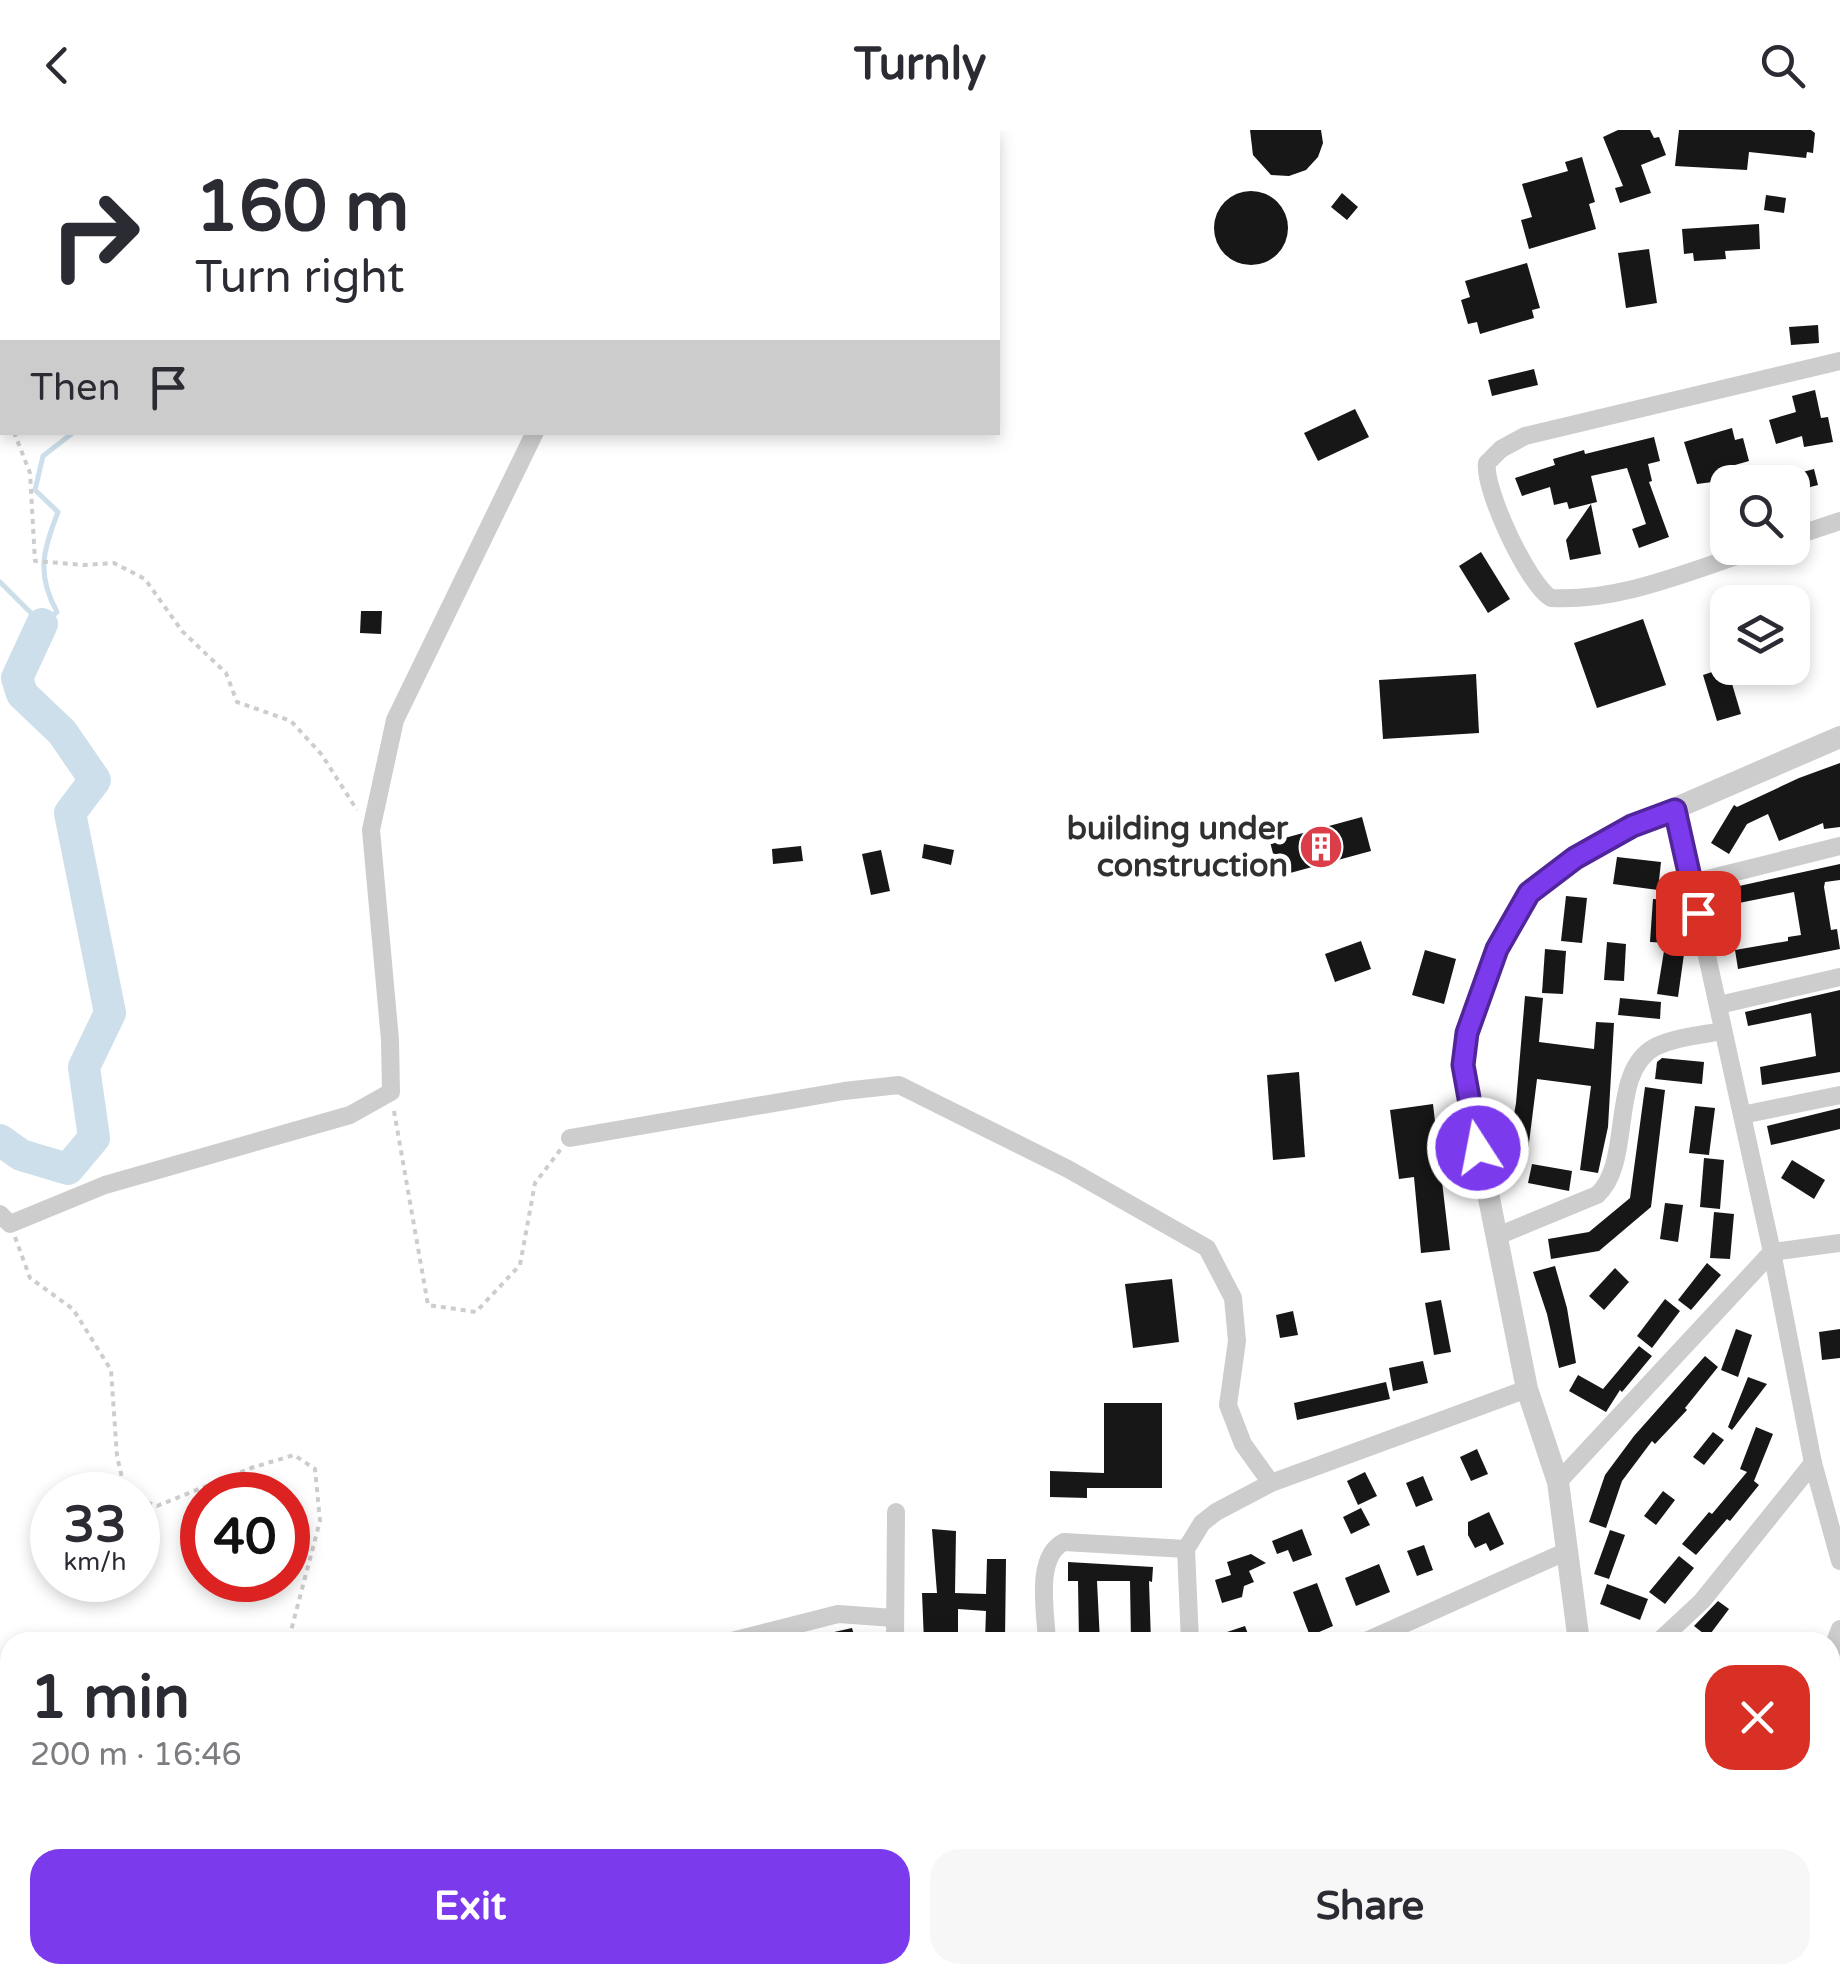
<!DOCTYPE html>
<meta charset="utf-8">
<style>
body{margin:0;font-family:"Varela Round",sans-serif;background:#f7f7f7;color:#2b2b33;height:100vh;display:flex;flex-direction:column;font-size:38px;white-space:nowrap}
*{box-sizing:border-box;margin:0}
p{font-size:32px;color:#7c7c81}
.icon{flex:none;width:55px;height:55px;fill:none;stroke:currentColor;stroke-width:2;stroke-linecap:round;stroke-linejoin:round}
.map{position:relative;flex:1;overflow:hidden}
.drawer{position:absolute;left:0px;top:1502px;width:1840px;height:352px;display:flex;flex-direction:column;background:#fff;border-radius:30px 30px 0 0;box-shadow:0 5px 15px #0003}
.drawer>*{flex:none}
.hud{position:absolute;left:0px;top:0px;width:1000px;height:305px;box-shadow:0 5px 15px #0003;background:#fff;color:#2b2b33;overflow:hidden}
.controls{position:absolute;left:1710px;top:335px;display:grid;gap:20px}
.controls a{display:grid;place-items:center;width:100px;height:100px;border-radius:20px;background:#fff;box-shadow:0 5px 15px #0003;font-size:50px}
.speed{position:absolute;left:30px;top:1342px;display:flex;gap:20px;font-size:50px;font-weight:700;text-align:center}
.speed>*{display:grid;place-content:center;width:130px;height:130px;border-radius:50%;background:#fff;box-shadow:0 5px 15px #0003;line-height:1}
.speed small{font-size:25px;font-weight:400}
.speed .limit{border:15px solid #d22;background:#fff;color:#111}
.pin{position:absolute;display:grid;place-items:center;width:85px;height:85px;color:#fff;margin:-42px;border-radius:20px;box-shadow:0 5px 15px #0006}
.me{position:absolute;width:110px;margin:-55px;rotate:349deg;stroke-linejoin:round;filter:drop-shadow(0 0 8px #0008)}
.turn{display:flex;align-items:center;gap:35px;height:210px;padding:0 30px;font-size:45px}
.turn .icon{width:130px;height:130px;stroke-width:2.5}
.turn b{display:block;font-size:70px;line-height:85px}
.then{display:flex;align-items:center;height:95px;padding:0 30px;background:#0003;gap:20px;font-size:38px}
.round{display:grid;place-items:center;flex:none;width:105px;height:105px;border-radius:30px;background:#f7f7f7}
.overview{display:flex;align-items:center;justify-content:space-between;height:170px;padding:0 30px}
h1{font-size:60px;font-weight:700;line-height:75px}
.action{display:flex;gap:20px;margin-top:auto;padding:20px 30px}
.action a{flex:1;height:115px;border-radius:30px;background:#7c3aed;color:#fff;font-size:40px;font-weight:700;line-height:115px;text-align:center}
.action a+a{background:#f7f7f7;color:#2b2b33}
header{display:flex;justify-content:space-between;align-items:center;height:130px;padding:0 30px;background:#fff;font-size:45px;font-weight:700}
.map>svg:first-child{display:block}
</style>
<header><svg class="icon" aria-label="back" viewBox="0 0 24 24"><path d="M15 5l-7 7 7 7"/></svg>Turnly<svg class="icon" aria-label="search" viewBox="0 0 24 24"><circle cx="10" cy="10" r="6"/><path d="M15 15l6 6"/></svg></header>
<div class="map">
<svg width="1840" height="1853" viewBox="0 0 1840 1853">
<rect width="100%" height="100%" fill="#fff"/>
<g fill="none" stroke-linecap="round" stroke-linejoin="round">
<!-- stream -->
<g stroke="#cddfeb" stroke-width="5">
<polyline points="198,0 198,2"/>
<path d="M0 452 42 494 57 482C36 444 43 420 58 382L35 360 43 326 74 302"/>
<polyline points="1830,1773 1840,1769"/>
<polyline points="1790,1845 1790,1853"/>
</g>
<!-- river -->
<polyline stroke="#cddfeb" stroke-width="32" points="0,1010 21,1025 68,1039 94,1008 84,937 110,883 70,683 95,650 62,602 22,564 17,548 42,494"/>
</g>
<!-- building -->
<g fill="#171717">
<polygon points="1250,0 1321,0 1323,13 1318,27 1306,40 1289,46 1271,45 1253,25"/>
<polygon points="1618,0 1650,0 1654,8 1659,7 1666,25 1641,35 1651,63 1620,73 1615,58 1623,56 1603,7"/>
<polygon points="1679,0 1811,0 1815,3 1813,23 1807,22 1806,28 1749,22 1747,40 1675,36"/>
<polygon points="1582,27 1595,72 1589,74 1596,99 1529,119 1521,90 1532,87 1522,54 1568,41 1565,32"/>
<circle cx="1251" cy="98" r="37"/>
<polygon points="1342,63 1358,77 1347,90 1331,77"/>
<polygon points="1766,65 1786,68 1784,83 1764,80"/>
<polygon points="1759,94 1760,119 1725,121 1726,129 1694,131 1693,123 1684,124 1682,99"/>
<polygon points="1649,119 1657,173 1626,178 1618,123"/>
<polygon points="1527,133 1540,178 1532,180 1534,188 1480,204 1477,192 1468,194 1461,170 1470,167 1465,151"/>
<polygon points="1818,195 1819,213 1791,215 1789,197"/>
<polygon points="1534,239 1538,255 1492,266 1488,250"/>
<polygon points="1815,260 1821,288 1828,287 1833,312 1804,317 1802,306 1776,314 1769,290 1796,282 1792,266"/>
<polygon points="1355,279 1369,307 1318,331 1304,303"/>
<polygon points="1732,298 1735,310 1743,308 1749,331 1728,337 1728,350 1697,354 1684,312"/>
<polygon points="1654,307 1660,331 1648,334 1652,351 1649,352 1669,407 1639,418 1632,399 1646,394 1627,338 1591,346 1597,372 1569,379 1567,372 1554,375 1550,357 1522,366 1515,348 1555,335 1553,329 1584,320 1585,324"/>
<polygon points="1814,339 1818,355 1799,360 1795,344"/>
<polygon points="1591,374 1601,424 1570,430 1566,410"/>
<polygon points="1481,422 1510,469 1488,483 1459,436"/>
<polygon points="361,481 382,481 381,504 360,503"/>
<polygon points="1643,489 1666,555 1597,578 1574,513"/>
<polygon points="1727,537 1741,584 1717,591 1703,545"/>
<polygon points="1476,544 1479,603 1383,609 1379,550"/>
<polygon points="1840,633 1840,697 1824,699 1823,693 1779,711 1768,684 1747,694 1729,724 1711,713 1734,675 1737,677 1799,648"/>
<polygon points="1362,687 1371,721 1279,746 1270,712"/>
<polygon points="924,714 954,720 951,735 922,728"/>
<polygon points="801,716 803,731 773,734 772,719"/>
<polygon points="881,720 890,761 871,765 862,724"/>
<polygon points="1617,727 1661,732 1658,760 1613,754"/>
<polygon points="1840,734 1840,750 1825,752 1824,757 1831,800 1837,799 1840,819 1738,839 1735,820 1788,811 1788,807 1801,805 1794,762 1724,776 1721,760"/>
<polygon points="1566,766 1587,768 1582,813 1561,811"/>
<polygon points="1653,769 1672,770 1669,813 1650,812"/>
<polygon points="1361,811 1371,839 1335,852 1325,824"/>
<polygon points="1607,812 1626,814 1624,851 1604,850"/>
<polygon points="1545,819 1566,821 1563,864 1542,863"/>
<polygon points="1425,820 1456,829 1444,874 1412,865"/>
<polygon points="1664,821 1684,824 1678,867 1657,864"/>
<polygon points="1840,860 1840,942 1762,955 1760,937 1816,926 1811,883 1748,896 1745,882"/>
<polygon points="1525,866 1543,868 1539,912 1594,919 1596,892 1614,893 1608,997 1598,1043 1580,1040 1591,956 1537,949 1528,1021 1508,1018 1516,973"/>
<polygon points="1620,868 1661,872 1660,889 1618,885"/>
<polygon points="1662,928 1704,932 1702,954 1655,949 1657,932"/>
<polygon points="1299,942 1305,1027 1273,1030 1267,945"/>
<polygon points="1645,957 1665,960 1651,1077 1599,1121 1551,1129 1548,1109 1589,1102 1630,1068"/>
<polygon points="1433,974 1450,1120 1421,1123 1414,1047 1399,1049 1390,980"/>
<polygon points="1695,976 1715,978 1709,1025 1689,1023"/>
<polygon points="1840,978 1840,999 1771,1015 1767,996"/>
<polygon points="1704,1028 1724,1030 1720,1079 1700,1077"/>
<polygon points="1792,1030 1825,1050 1814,1069 1781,1048"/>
<polygon points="1532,1034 1572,1041 1569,1061 1528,1053"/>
<polygon points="1665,1073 1683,1075 1678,1112 1660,1109"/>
<polygon points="1714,1082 1734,1084 1730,1129 1710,1128"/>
<polygon points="1707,1133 1721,1145 1691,1180 1678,1170"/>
<polygon points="1555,1136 1567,1178 1576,1233 1559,1238 1547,1184 1533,1142"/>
<polygon points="1615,1138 1629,1152 1604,1180 1589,1166"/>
<polygon points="1172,1149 1179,1212 1133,1218 1125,1154"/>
<polygon points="1665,1169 1680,1181 1652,1218 1637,1206"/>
<polygon points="1441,1170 1451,1222 1434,1225 1425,1173"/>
<polygon points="1293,1181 1298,1205 1280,1208 1276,1185"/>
<polygon points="1736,1199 1752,1205 1738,1247 1721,1240"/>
<polygon points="1840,1199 1840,1228 1822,1230 1819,1202"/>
<polygon points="1639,1216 1652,1226 1622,1262 1620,1260 1606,1282 1569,1261 1578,1245 1603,1259"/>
<polygon points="1705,1226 1718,1237 1685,1278 1687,1280 1655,1314 1652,1311 1622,1351 1606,1398 1589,1392 1605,1345 1634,1306"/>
<polygon points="1423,1231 1428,1253 1393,1261 1389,1238"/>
<polygon points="1748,1247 1767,1254 1732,1300 1728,1297"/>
<polygon points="1386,1252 1390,1269 1297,1290 1294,1273"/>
<polygon points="1104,1273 1162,1273 1162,1358 1087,1358 1087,1368 1050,1367 1050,1341 1104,1343"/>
<polygon points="1756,1297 1773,1304 1754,1351 1759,1355 1730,1391 1727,1389 1696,1425 1682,1414 1709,1382 1712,1384 1747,1342 1740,1339"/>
<polygon points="1713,1302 1724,1310 1704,1335 1693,1327"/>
<polygon points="1477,1319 1488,1344 1471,1351 1460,1327"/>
<polygon points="1365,1342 1377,1366 1358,1375 1347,1351"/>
<polygon points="1423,1346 1433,1370 1416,1377 1406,1353"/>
<polygon points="1663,1361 1675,1370 1656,1395 1644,1386"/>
<polygon points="1361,1378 1370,1395 1351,1404 1343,1387"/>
<polygon points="1489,1382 1504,1414 1490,1421 1486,1413 1475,1418 1468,1405 1468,1392"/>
<polygon points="932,1399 956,1401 955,1463 986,1464 987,1429 1006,1429 1005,1511 985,1511 986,1481 958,1479 958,1512 924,1512 922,1463 937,1463"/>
<polygon points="1302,1399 1312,1425 1293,1432 1288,1420 1277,1424 1272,1411"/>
<polygon points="1610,1400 1625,1405 1609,1449 1594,1444"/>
<polygon points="1424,1415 1433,1440 1417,1446 1407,1421"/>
<polygon points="1251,1424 1266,1433 1249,1441 1254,1452 1244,1456 1242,1467 1222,1473 1215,1450 1231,1445 1227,1432"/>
<polygon points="1679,1426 1694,1438 1665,1474 1649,1462"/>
<polygon points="1068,1432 1153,1437 1152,1452 1149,1451 1151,1512 1131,1512 1130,1451 1097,1451 1100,1512 1079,1512 1078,1451 1068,1451"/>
<polygon points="1379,1434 1390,1462 1356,1476 1345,1448"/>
<polygon points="1317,1453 1333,1496 1310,1506 1293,1462"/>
<polygon points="1607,1454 1648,1469 1640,1490 1600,1474"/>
<polygon points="1718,1471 1729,1479 1708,1507 1694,1496"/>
<polygon points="1245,1496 1251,1512 1203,1512 1203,1510"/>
<polygon points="852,1498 856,1512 813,1512 812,1507"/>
</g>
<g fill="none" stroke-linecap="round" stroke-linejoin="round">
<!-- path -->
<g stroke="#cdcdcd" stroke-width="4" stroke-dasharray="5 5" stroke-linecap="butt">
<polyline points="0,267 2,273"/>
<polyline points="14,302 30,343 35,431 84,435 114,433 145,449 182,501 226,543 237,572 291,591 322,625 357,680"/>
<polyline points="394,981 428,1175 476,1182 520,1135 535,1053 561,1019"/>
<polyline points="15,1107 30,1148 73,1179 111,1240 117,1326 126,1365"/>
<polyline points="138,1369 157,1376 251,1338 294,1325 315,1339 320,1391 288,1512"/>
</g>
<!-- minor -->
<g stroke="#cdcdcd" stroke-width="18">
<polyline points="679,2 681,0"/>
<polyline points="1792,407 1840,391"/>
<path d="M1761 418C1694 439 1622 472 1551 468 1528 455 1483 358 1487 333L1501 319 1525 306 1840 231"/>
<polyline points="1675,679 1691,753 1840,716"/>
<polyline points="1691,753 1772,1122 1813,1333 1840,1431"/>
<polyline points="1719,875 1840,847"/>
<polyline points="1742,985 1840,965"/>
<polyline points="570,1008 844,961 899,955 1068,1039 1207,1118 1233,1168 1237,1211 1228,1275 1243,1314 1271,1353"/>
<polyline points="0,1084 10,1094 105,1055 350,985 391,962 390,910 371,700 395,590 535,302"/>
<path d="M1495 1107 1597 1065C1634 1032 1608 942 1655 917 1676 907 1701 905 1723 901"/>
<polyline points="1558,1352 1772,1122 1840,1113"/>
<polyline points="728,1512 838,1484 894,1488"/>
<polyline points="895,1512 896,1382"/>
<path d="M1047 1512C1046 1483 1034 1427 1064 1412L1186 1419"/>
<polyline points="1190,1512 1186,1419 1202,1393 1216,1382 1271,1353 1527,1259"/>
<polyline points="1364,1512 1565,1422"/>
<polyline points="1658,1512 1702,1471 1813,1333"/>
<polyline points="1830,1525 1840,1499"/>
<polyline points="1833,1824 1840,1818"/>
<polyline points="144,1845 152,1853"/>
<polyline points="393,1845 395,1853"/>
<polyline points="549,1845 551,1853"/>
<polyline points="707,1845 710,1853"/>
<polyline points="866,1845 868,1853"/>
<polyline points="1026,1845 1028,1853"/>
<polyline points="1366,1845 1366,1853"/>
<polyline points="224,1853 260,1845"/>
<polyline points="1041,1853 1042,1845"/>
<polyline points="1191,1853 1191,1845"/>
<polyline points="1437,1853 1456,1845"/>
<polyline points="1689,1853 1693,1845"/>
</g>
<!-- tertiary -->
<g stroke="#cdcdcd" stroke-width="22">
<polyline points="1579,1512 1558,1352 1527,1259 1473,988 1463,935 1467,903 1497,819 1529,763 1575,728 1632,697 1840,607"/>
<polyline points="1616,1845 1617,1853"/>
</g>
</g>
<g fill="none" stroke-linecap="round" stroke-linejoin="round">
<!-- route casing -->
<g stroke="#51269a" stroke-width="25">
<polyline id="route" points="1478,1018 1463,935 1467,903 1497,819 1529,763 1575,728 1632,696 1675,680 1698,783"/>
</g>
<!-- route -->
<use href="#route" stroke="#7c3aed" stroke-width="18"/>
</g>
<!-- icons -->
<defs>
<g id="building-disc" transform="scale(2.25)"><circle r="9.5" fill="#db3e48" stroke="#fff"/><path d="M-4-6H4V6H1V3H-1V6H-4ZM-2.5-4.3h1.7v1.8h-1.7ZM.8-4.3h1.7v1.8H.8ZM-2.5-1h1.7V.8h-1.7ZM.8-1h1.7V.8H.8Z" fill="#fff"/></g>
</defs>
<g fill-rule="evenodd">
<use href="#building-disc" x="1321" y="717"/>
</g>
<g text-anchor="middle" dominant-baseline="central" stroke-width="10" stroke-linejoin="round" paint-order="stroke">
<!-- poi labels -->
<g font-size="32" font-weight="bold" fill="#303030" stroke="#fff" text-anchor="end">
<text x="1288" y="699">building under<tspan x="1288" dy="37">construction</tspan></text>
</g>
</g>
</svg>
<div class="controls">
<a><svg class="icon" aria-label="search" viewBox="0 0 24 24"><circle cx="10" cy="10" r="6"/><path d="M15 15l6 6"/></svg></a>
<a><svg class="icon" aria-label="layers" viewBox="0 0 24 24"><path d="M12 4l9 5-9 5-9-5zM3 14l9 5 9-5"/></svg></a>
</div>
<div class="speed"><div>33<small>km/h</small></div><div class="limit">40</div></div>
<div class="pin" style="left:1698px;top:783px;background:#d93025"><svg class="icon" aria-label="arrive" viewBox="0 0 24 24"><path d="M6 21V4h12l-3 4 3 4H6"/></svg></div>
<svg class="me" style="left:1478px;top:1018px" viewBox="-20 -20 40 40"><circle r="17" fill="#7c3aed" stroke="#fff" stroke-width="3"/><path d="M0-11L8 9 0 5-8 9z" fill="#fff"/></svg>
<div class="hud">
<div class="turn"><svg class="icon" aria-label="right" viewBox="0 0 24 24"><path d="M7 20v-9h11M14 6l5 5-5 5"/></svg><div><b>160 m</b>Turn right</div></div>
<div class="then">Then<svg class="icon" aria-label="arrive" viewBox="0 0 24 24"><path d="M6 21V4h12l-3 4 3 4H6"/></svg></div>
</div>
<section class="drawer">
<div class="overview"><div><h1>1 min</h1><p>200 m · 16:46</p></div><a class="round" style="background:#d93025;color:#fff"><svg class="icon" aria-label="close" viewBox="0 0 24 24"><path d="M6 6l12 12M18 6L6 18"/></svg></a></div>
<div class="action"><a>Exit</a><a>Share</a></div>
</section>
</div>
